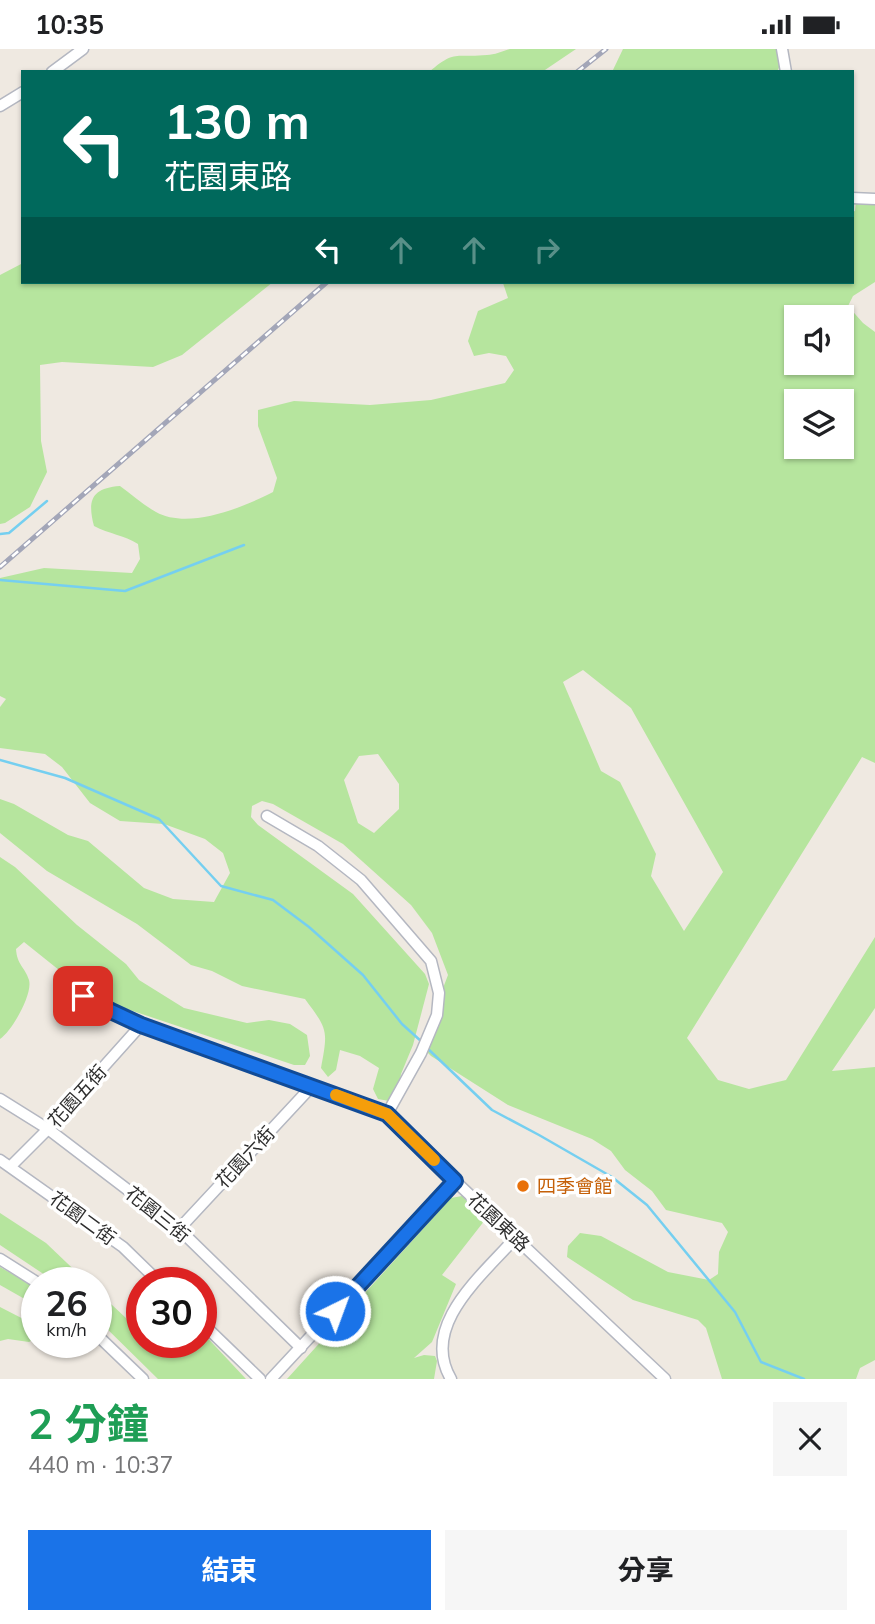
<!DOCTYPE html>
<html lang="zh-TW">
<meta charset="utf-8">
<style>
body{margin:0;font-family:Mulish,"Noto Sans TC",sans-serif;background:#f6f6f6;color:#202124;height:100vh;display:flex;flex-direction:column;font-size:26px;white-space:nowrap}
*{box-sizing:border-box;margin:0}
p{font-size:23px;color:#757577}
.icon{flex:none;width:38px;height:38px;fill:none;stroke:currentColor;stroke-width:2;stroke-linecap:round;stroke-linejoin:round}
.map{position:relative;height:1330px;overflow:hidden}
.details{display:flex;flex-direction:column;background:#fff;flex:1}
.details>*{flex:none}
.hud{position:absolute;left:21px;top:21px;width:833px;height:214px;border-radius:0px;box-shadow:0 2px 5px #0004;background:#00695c;color:#fff;overflow:hidden}
.buttons{position:absolute;left:784px;top:256px;display:grid;gap:14px}
.buttons a{display:grid;place-items:center;width:70px;height:70px;border-radius:0px;background:#fff;box-shadow:0 2px 5px #0004;font-size:35px}
.speed{position:absolute;left:21px;top:1218px;display:flex;gap:14px;font-size:35px;font-weight:700;text-align:center}
.speed>*{display:grid;place-content:center;width:91px;height:91px;border-radius:50%;background:#fff;box-shadow:0 2px 5px #0004;line-height:1}
.speed small{font-size:18px;font-weight:400}
.speed .limit{border:10px solid #d22;background:#fff;color:#111}
.pin{position:absolute;display:grid;place-items:center;width:60px;height:60px;color:#fff;margin:-30px;border-radius:14px;box-shadow:0 4px 10px #0006}
.me{position:absolute;width:77px;margin:-38px;rotate:42deg;stroke-linejoin:round;filter:drop-shadow(0 0 5px #0008)}
.turn{display:flex;align-items:center;gap:24px;height:147px;padding:0 28px;font-size:32px}
.turn .icon{width:91px;height:91px;stroke-width:2.5}
.turn b{display:block;font-size:49px;line-height:60px}
.lanes{display:flex;align-items:center;height:66px;padding:0 28px;background:#0003;justify-content:center;gap:35px;direction:ltr}
.lanes .off{opacity:.35}
.round{display:grid;place-items:center;flex:none;width:74px;height:74px;border-radius:0px;background:#f6f6f6}
.head{display:flex;align-items:center;justify-content:space-between;height:119px;padding:0 28px}
h1{font-size:42px;font-weight:700;line-height:52px;color:#1e9e55}
.button{display:flex;gap:14px;margin-top:auto;padding:14px 28px}
.button a{flex:1;height:80px;border-radius:0px;background:#1a73e8;color:#fff;font-size:28px;font-weight:700;line-height:80px;text-align:center}
.button a+a{background:#f6f6f6;color:#202124}
.status{display:flex;justify-content:space-between;align-items:center;height:49px;padding:0 35px;background:#fff;direction:ltr}
.status svg{height:19px;fill:currentColor}
.map>svg:first-child{display:block}
</style>
<div class="status"><b>10:35</b><svg viewBox="0 0 49 12"><path d="M0 12V9h3v3zM5 12V6h3v6zM10 12V3h3v9zM15 12V0h3v12zM26 1h20v11H26zM47 4h2v5h-2z"/></svg></div>
<div class="map">
<svg width="875" height="1330" viewBox="0 0 875 1330">
<rect width="100%" height="100%" fill="#efe9e1"/>
<!-- green -->
<g fill="#b6e59e" fill-rule="evenodd">
<path d="M510 0H576L542 23H429C455 0 456 9 487 6 494 6 503 2 510 0Z"/>
<polygon points="623,0 778,0 781,14 777,23 612,23"/>
<path d="M875 150V233L853 247 848 257 863 274 875 283V714L862 708 687 989 718 1031 749 1040 786 1031 875 888V959L832 1022 875 1018V1311L860 1319 856 1330H722L706 1279 698 1271 633 1251 567 1208 568 1197 580 1184 601 1187 668 1223 709 1231 718 1225 719 1203 728 1183 722 1174 666 1161 652 1142 625 1121 611 1102 592 1090 508 1056 431 1007 423 999 424 989 448 926 432 884 411 856 343 795 273 755 262 752 252 757 251 768 258 776 353 845 425 925 429 935 413 996 401 1025 398 1045 389 1052 378 1050 373 1040 379 1019 360 1007 340 1001 336 1021 328 1028 321 1019C328 981 328 981 305 950L242 937 212 922 191 916 137 875 47 822 0 784V750L14 755 68 786 88 792 144 839 173 850 214 853 230 824 223 804 205 790 164 775 120 772 90 754 62 718 45 705 0 699V658L6 650 0 647V529L44 519 132 524 140 510 138 495C124 486 109 485 94 477 87 451 92 439 120 437 131 445 143 456 156 463 188 481 242 459 273 443L277 429 258 377V361L294 352 370 356 431 351 505 334 514 321 506 307 489 304 474 307 468 292 478 262 508 249 503 234 499 233H852V163L855 162 856 152ZM796 268H842V313H796ZM796 352H842V397H796ZM583 621 631 659 723 823 684 882 651 827 656 805 620 733 601 722 563 633ZM378 705 399 735V760L374 784 358 774 344 731 359 707Z"/>
<polygon points="23,214 23,233 273,233 182,306 153,318 62,313 40,316 41,392 47,423 30,458 5,474 0,475 0,226"/>
<path d="M0 808 15 818 77 876 126 915 139 931 184 959 247 974 269 971 290 975 307 986 310 1007 305 1016H294L121 958 59 921 24 893 16 900C17 916 25 918 29 931 33 945 12 982 0 990Z"/>
<polygon points="462,1147 485,1171 442,1226 456,1235 432,1293 414,1309 424,1306 435,1307 437,1312 434,1330 287,1330 451,1149"/>
<polygon points="0,1164 46,1194 88,1234 57,1234 0,1196"/>
<polygon points="0,1218 37,1239 37,1257 0,1236"/>
<polygon points="96,1241 142,1284 142,1293 201,1293 201,1282 246,1330 158,1330 96,1269"/>
<polygon points="0,1258 37,1277 37,1288 29,1293 8,1290 0,1292"/>
</g>
<g fill="none" stroke-linecap="round" stroke-linejoin="round">
<!-- stream -->
<g stroke="#75cff0" stroke-width="2.5">
<polyline points="0,485 9,484 47,452"/>
<polyline points="0,531 125,542 244,496"/>
<polyline points="0,711 65,729 159,770 221,837 273,851 309,878 363,926 402,975 422,993"/>
<polyline points="426,998 492,1061 539,1086 612,1128 647,1156 735,1263 761,1313 804,1330"/>
</g>
<!-- minor casing -->
<g stroke="#b4b7c1" stroke-width="13">
<g id="minor">
<polyline points="782,0 786,23"/>
<polyline points="52,23 83,0"/>
<polyline points="0,57 23,43"/>
<polyline points="852,149 875,150"/>
<polyline points="267,767 318,797 361,831 431,912 439,944 437,966 421,1004 387,1065"/>
<polyline points="84,947 111,963 141,976 387,1065 455,1132 665,1330"/>
<polyline points="0,1050 48,1080 179,1180 301,1299"/>
<polyline points="0,1111 123,1198 160,1234"/>
<polyline points="11,1117 48,1080 141,976"/>
<polyline points="179,1180 312,1037"/>
<polyline points="0,1210 38,1234"/>
<polyline points="201,1273 260,1330"/>
<polyline points="96,1285 143,1330"/>
<polyline points="271,1330 455,1132"/>
<path d="M451 1330C419 1276 484 1225 516 1188"/>
</g>
</g>
<!-- minor -->
<use href="#minor" stroke="#fff" stroke-width="10"/>
<!-- rail casing -->
<g stroke="#a3a6b8" stroke-width="5">
<g id="rail">
<polyline points="577,23 606,0"/>
<polyline points="0,518 327,233"/>
</g>
</g>
<!-- rail -->
<use href="#rail" stroke="#fff" stroke-width="2.5" stroke-dasharray="8" stroke-linecap="butt"/>
</g>
<g fill="none" stroke-linecap="round" stroke-linejoin="round">
<!-- route casing -->
<g stroke="#114b97" stroke-width="18">
<polyline id="route" points="83,947 111,962 141,976 387,1065 455,1132 335,1262"/>
</g>
<!-- route -->
<use href="#route" stroke="#1a73e8" stroke-width="12"/>
<!-- slow -->
<polyline stroke="#f59e0b" stroke-width="12" points="336,1046 387,1065 434,1111"/>
</g>
<!-- markers -->
<circle fill="#e8710a" stroke="#fff" stroke-width="2.5" cx="523" cy="1137" r="7"/>
<g text-anchor="middle" dominant-baseline="central" stroke-width="7" stroke-linejoin="round" paint-order="stroke">
<!-- street labels -->
<g font-size="19" fill="#2e2e2e" stroke="#fff">
<text transform="translate(77 1047) rotate(-48)">花園五街</text>
<text transform="translate(245 1108) rotate(-47)">花園六街</text>
<text transform="translate(158 1165) rotate(39)">花園三街</text>
<text transform="translate(83 1169) rotate(36)">花園二街</text>
<text transform="translate(499 1173) rotate(43)">花園東路</text>
</g>
<!-- food labels -->
<g font-size="19" fill="#c56008" stroke="#fff" text-anchor="start">
<text x="537" y="1137">四季會館</text>
</g>
</g>
</svg>
<div class="buttons">
<a><svg class="icon" aria-label="sound" viewBox="0 0 24 24"><path d="M4 9h4l5-4v14l-5-4H4zM17 9q2 3 0 6"/></svg></a>
<a><svg class="icon" aria-label="layers" viewBox="0 0 24 24"><path d="M12 4l9 5-9 5-9-5zM3 14l9 5 9-5"/></svg></a>
</div>
<div class="speed"><div>26<small>km/h</small></div><div class="limit">30</div></div>
<div class="pin" style="left:83px;top:947px;background:#d93025"><svg class="icon" aria-label="arrive" viewBox="0 0 24 24"><path d="M6 21V4h12l-3 4 3 4H6"/></svg></div>
<svg class="me" style="left:335px;top:1262px" viewBox="-20 -20 40 40"><circle r="17" fill="#1a73e8" stroke="#fff" stroke-width="3"/><path d="M0-11L8 9 0 5-8 9z" fill="#fff"/></svg>
<div class="hud">
<div class="turn"><svg class="icon" aria-label="left" viewBox="0 0 24 24"><path d="M17 20v-9H6M10 6l-5 5 5 5"/></svg><div><b>130 m</b>花園東路</div></div>
<div class="lanes"><svg class="icon" aria-label="left" viewBox="0 0 24 24"><path d="M17 20v-9H6M10 6l-5 5 5 5"/></svg><svg class="icon off" aria-label="ahead" viewBox="0 0 24 24"><path d="M12 20V5M6 11l6-6 6 6"/></svg><svg class="icon off" aria-label="ahead" viewBox="0 0 24 24"><path d="M12 20V5M6 11l6-6 6 6"/></svg><svg class="icon off" aria-label="right" viewBox="0 0 24 24"><path d="M7 20v-9h11M14 6l5 5-5 5"/></svg></div>
</div>
</div>
<section class="details">
<div class="head"><div><h1>2 分鐘</h1><p>440 m · 10:37</p></div><a class="round"><svg class="icon" aria-label="close" viewBox="0 0 24 24"><path d="M6 6l12 12M18 6L6 18"/></svg></a></div>
<div class="button"><a>結束</a><a>分享</a></div>
</section>
